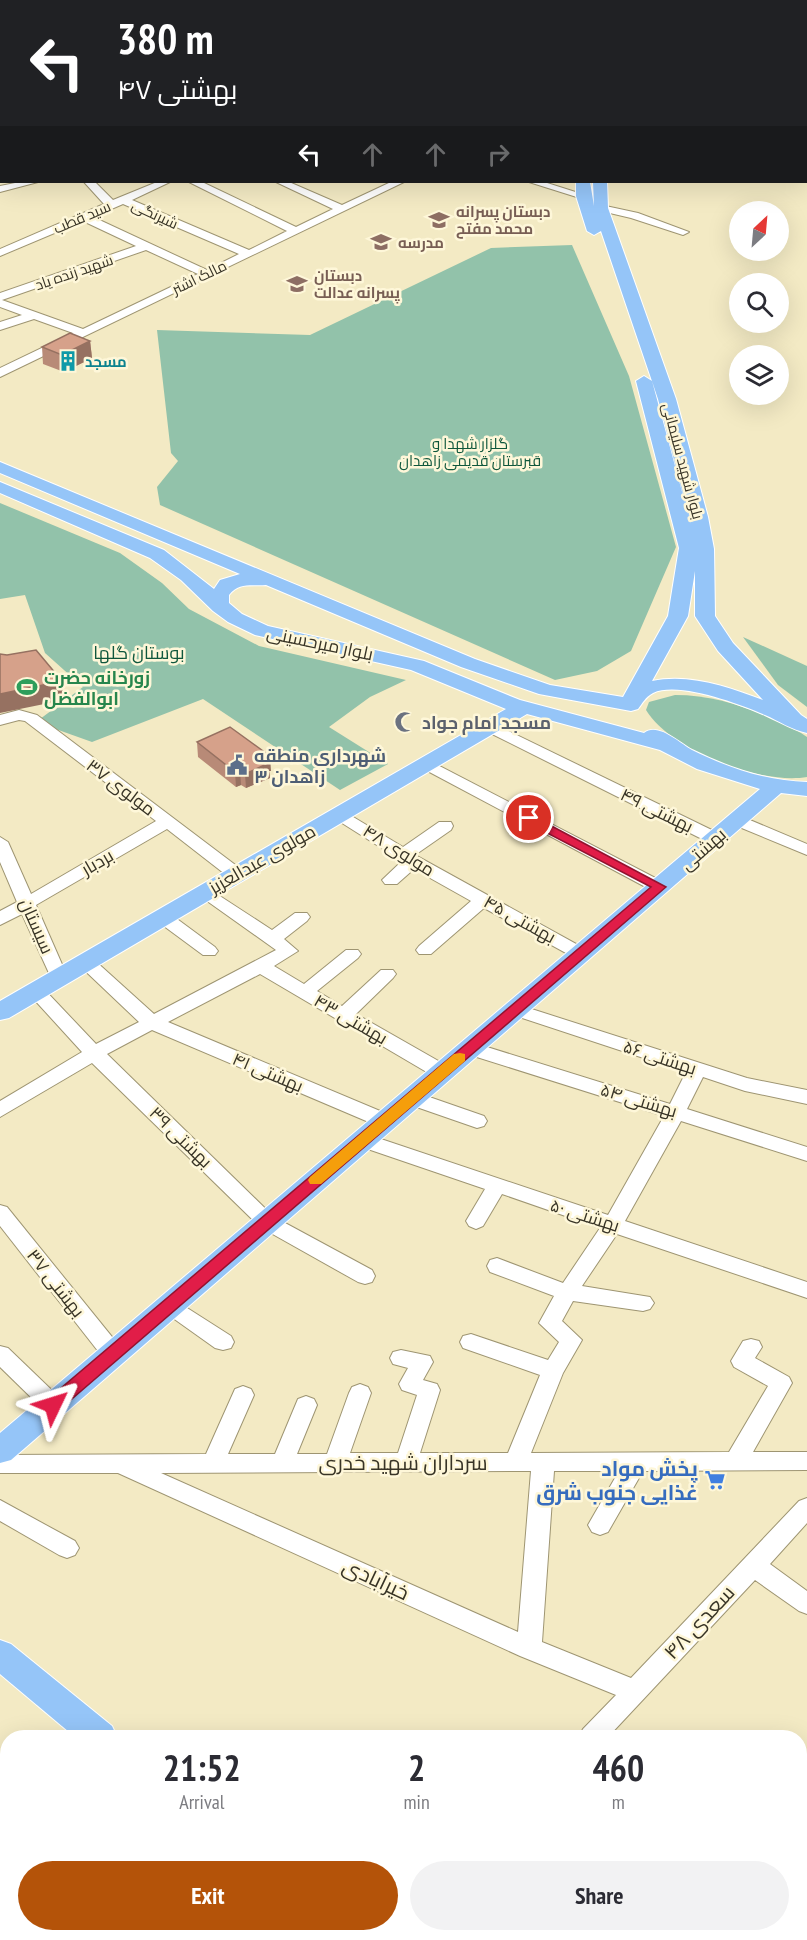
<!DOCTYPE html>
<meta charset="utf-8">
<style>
body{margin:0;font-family:"PT Sans Narrow",Cairo,sans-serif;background:#f2f2f3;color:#2b2b33;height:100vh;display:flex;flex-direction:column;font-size:22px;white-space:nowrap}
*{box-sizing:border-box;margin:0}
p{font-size:20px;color:#7c7c81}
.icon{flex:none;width:33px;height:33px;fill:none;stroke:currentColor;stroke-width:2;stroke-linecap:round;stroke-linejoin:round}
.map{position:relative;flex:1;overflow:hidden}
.sheet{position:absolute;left:0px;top:1730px;width:807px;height:212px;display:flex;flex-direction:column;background:#fff;border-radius:24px 24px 0 0;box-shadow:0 6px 24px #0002}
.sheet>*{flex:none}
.banner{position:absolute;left:0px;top:0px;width:807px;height:183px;box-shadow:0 6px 24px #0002;background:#202124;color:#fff;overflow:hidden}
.needle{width:39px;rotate:26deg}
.tools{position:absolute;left:729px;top:201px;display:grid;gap:12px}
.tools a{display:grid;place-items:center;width:60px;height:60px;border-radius:50%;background:#fff;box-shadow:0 6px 24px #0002;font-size:30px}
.pin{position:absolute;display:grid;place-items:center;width:51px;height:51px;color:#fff;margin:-26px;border:3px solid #fff;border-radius:50%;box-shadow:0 2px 6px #0007}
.me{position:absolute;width:66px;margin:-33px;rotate:49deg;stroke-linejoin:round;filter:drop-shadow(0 0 4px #0008)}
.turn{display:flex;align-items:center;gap:21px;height:126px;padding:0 18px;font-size:27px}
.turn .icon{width:78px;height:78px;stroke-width:2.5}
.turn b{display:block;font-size:42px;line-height:51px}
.lanes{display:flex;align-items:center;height:57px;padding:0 18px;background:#0003;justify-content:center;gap:30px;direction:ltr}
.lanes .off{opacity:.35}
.eta{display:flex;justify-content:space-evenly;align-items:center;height:102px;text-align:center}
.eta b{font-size:36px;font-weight:700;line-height:42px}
.cta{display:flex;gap:12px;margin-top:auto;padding:12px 18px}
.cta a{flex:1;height:69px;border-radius:36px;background:#b45309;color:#fff;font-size:24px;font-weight:700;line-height:69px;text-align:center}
.cta a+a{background:#f2f2f3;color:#2b2b33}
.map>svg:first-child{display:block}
</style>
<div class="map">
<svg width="807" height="1940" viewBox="0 0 807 1940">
<rect width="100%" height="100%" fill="#f3eac4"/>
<!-- green -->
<g fill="#92c2aa">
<polygon points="572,245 629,376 676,547 631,651 597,671 555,680 160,505 157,487 178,461 171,453 157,330 310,335 491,248"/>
<polygon points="0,503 120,553 162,583 189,609 259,646 406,680 370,697 329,727 388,764 340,790 203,699 92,742 36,722 83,687 45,653 25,595 0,599"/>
<polygon points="743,637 807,666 807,707 778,685"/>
<path d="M675 695C721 695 761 712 801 733L807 737V777C760 785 671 751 646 710L649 702Z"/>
</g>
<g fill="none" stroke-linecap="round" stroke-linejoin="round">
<!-- minor casing -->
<g stroke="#9e9572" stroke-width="2">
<g id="minor">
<polygon points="23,0 33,0 22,2"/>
<polygon points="175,0 185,0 175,2"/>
<rect x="253" y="0" width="10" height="2"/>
<rect x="291" y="0" width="10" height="2"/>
<rect x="328" y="0" width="10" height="2"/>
<polygon points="613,0 623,0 623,2 614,2"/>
<polygon points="670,0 690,0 691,2 671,2"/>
<rect x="0" y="9" width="2" height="6"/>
<polygon points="2,24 2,31 0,32 0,25"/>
<rect x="0" y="47" width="2" height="6"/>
<rect x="0" y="93" width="2" height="6"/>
<rect x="0" y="123" width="2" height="6"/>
<polygon points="20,182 38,182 0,192 0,186"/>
<path d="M84 182H95L113 200 157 182H170L132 200 249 250 287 231 189 182H202L296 227 333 209 276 182H289L342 205 391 182H404L0 377V368L73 333 34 319 0 330V322L22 315 0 307V293L136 246 83 221 0 256V249L104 204ZM123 204 239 254 207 270 93 217ZM146 250 198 274 83 329 2 300Z"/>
<polygon points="529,182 544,182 588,196 583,199"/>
<polygon points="601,205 638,213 689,232 683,235 631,218 597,210 597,206"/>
<polygon points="19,710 37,715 242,870 245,874 242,878 230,878 167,829 36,905 68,978 59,984 53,982 22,914 0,925 0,911 17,902 0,862 0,837 8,842 31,894 156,821 25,721 19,720 0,725 0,715"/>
<polygon points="490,722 722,835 724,839 722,843 710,843 484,730 482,727 484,724"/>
<polygon points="426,759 665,883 668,887 659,892 653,891 420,767 418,764 420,761"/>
<polygon points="340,809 403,847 439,822 451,822 453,826 451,830 415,855 587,950 590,954 581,960 575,958 484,908 431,954 419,954 416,950 419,946 471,901 414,869 397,884 385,884 382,880 402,861 334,818 332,814"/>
<polygon points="738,815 807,844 807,855 732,824 730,820"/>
<polygon points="206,887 272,930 295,913 307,913 310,917 307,921 284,939 298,951 274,966 304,984 346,950 358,950 361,954 358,958 317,991 342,1006 381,970 393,970 396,974 393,978 356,1014 449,1067 451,1072 449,1077 435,1077 260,974 168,1022 392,1116 395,1121 392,1126 378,1126 152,1030 107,1054 274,1217 372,1270 375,1276 372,1282 365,1284 358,1282 260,1227 92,1063 0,1117 0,1101 82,1052 30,995 27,991 30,987 42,987 96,1044 139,1022 80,966 77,962 80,958 92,958 154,1014 276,950 200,896 197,892"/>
<polygon points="163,911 169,913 215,947 218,951 215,955 203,955 157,921 154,917"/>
<path d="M516 1004 747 1078 807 1090V1104L745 1091 703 1077 687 1109 807 1147V1161L681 1121 625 1221 807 1282V1298L617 1234 582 1286 650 1297 654 1303 650 1309 643 1311 573 1301 562 1321 582 1340 563 1373 531 1453 729 1452 768 1386 734 1367 731 1361 743 1341 751 1339 759 1341 762 1347 755 1358 789 1377 792 1383 753 1452H807V1470L643 1471 608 1532 600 1535 592 1532 588 1525 619 1471H554L542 1642 631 1678 799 1501 807 1498V1523L770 1564 807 1591V1614L799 1611 755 1580 608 1737H579L583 1729 616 1695 520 1656 118 1473H0V1455L206 1454 235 1389 243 1386 251 1389 254 1395 228 1454H275L298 1399 306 1396 314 1399 317 1405 297 1454H327L349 1393 352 1387 360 1384 368 1387 371 1393 350 1453H398L417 1395 402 1390 399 1384 408 1368 393 1364 390 1358 393 1352 401 1350 430 1356 433 1362 423 1380 437 1384 440 1390 420 1453H508L540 1375 463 1348 460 1342 463 1336 471 1334 548 1360 559 1342 539 1323 554 1296 490 1272 487 1266 490 1260 497 1258 563 1283 600 1228 502 1194 483 1226 476 1229 469 1226 466 1221 485 1189 356 1145 353 1140 356 1135 363 1133 608 1215 664 1116 464 1053 462 1048 464 1043 471 1042 670 1104 686 1072 510 1014 507 1010 510 1006ZM531 1471 518 1632 161 1473Z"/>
<polygon points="412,1091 484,1116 487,1121 484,1126 477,1128 405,1103 402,1098 405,1093"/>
<polygon points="0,1205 7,1207 121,1348 124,1354 121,1360 113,1362 105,1360 0,1226"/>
<polygon points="170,1297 231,1336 234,1342 231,1348 223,1350 215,1348 163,1311 159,1305 163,1299"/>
<polygon points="0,1346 8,1348 61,1399 64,1405 61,1411 53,1414 45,1411 0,1367"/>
<polygon points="0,1500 75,1541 79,1548 75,1555 67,1558 59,1555 0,1521"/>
<polygon points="8,1805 8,1832 0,1835 0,1808"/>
<polygon points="390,1934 420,1934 418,1940 388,1940"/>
<polygon points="717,1934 746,1934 748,1940 719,1940"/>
</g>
</g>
<!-- major casing -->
<g stroke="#fff" stroke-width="2">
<g id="major">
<polygon points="482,0 495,0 496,2 483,2"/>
<path d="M576 182H590L594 206 593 182H607L608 208 676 399 708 517 714 549 715 616 733 643 801 715 807 719V733C792 730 779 721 765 715 739 704 679 681 653 693 645 697 642 704 638 709L631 711 539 694 461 667 266 585C251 586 239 582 229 595V603L242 614 268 626 424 661 520 700 644 733C658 722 679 743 692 750 728 768 767 781 807 782V796L781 793 11 1460 0 1463V1433L760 789 697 769 660 750 527 714 9 1018 0 1020V1001L506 709 411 670 255 635 228 622 213 611 181 580 150 558 0 493V482L164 550 214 589 220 580 240 574 0 473V462L475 659 550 685 623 697 668 616 679 548 636 381 644 376 652 381 601 231 594 235 587 231 576 196ZM652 381 658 399 691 525ZM695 571V616L718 651 763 700C729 687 689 673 652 681L688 616Z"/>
<polygon points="0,1640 11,1644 112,1726 117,1737 75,1737 0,1674"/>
<polygon points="807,1771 807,1808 800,1811 800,1774"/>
<polygon points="311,1934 351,1934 354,1940 314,1940"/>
<polygon points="647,1934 687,1934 684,1940 644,1940"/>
</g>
</g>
<!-- minor -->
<use href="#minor" fill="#fff" fill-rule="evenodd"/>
<!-- major -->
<use href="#major" fill="#95c5f8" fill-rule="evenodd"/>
</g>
<!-- wall -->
<g fill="#b88a77">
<polygon points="90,341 92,358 64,372 43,364 42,347"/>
<polygon points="197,742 271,771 269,771 270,778 246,788 241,785 236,787 198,757"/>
</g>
<!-- shaded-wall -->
<g fill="#967161">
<polygon points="90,341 92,358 64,372 62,355"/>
<polygon points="62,681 64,700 0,713 0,694"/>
<polygon points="270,756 271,771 269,771 270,778 246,788 245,774 263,759"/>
<polygon points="240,770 241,785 236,787 235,772"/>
</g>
<!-- building -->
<g fill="#d6a18a" stroke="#967161" stroke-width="1.5">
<polygon points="70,333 90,341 62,355 42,347"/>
<polygon points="36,650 62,681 0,694 0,654 7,655"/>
<polygon points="230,727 270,756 263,759 269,763 245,774 240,770 235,772 197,742"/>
</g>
<!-- route -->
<polygon fill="#e11d48" stroke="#92132f" stroke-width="1.5" points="529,814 666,887 59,1410 47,1410 45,1405 47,1400 651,887 524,821 522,818"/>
<!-- slow -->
<polygon fill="#f59e0b" points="460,1053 465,1054 465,1061 321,1184 310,1184 308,1180 310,1177 454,1054"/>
<!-- icons -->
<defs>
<g id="school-bare" transform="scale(1.62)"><path d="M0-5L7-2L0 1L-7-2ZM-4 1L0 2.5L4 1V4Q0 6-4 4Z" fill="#8d6e63" stroke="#fef7d9" stroke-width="2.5" paint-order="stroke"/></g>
<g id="building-bare" transform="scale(1.62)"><path d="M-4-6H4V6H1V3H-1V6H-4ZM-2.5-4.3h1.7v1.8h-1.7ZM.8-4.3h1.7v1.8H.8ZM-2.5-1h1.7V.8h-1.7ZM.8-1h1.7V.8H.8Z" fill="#0f9aa8" stroke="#fef7d9" stroke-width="2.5" paint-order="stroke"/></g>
<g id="stadium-bare" transform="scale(1.62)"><path d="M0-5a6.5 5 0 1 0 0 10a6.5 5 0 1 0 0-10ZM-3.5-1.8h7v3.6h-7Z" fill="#2e9e5b" stroke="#fef7d9" stroke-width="2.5" paint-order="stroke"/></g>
<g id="mosque-bare" transform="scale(1.62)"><path d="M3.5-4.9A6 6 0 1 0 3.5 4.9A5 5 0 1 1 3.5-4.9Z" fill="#6b7280" stroke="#fef7d9" stroke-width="2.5" paint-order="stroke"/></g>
<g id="civic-bare" transform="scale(1.62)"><path d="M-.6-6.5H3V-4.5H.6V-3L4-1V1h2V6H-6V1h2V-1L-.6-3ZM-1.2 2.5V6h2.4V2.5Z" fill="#5c6f8a" stroke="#fef7d9" stroke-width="2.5" paint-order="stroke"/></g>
<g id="supermarket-bare" transform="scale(1.62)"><path d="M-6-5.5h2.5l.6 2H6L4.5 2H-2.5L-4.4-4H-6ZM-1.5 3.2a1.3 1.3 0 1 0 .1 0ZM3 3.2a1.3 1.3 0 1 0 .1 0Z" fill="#3f7fe0" stroke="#fef7d9" stroke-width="2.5" paint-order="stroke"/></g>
</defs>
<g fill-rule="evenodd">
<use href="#school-bare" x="439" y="220"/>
<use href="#school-bare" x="381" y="242"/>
<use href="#school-bare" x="297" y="284"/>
<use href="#building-bare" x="68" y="361"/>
<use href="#stadium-bare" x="27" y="687"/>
<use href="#mosque-bare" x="405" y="722"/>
<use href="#civic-bare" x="237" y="765"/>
<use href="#supermarket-bare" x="715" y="1480"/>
</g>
<g text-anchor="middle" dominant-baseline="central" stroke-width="5" stroke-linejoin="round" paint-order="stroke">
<!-- far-education labels -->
<g font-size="15" font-weight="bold" fill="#785e54" stroke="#fef7d9" text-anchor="start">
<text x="456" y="211">دبستان پسرانه<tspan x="456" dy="17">محمد مفتح</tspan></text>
<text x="398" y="242">مدرسه</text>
<text x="314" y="275">دبستان<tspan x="314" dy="17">پسرانه عدالت</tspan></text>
</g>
<!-- far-street labels -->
<g font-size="15" fill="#383426" stroke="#fef7d9">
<text transform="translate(155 214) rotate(25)">شیرنگی</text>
<text transform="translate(82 217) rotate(-23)">سید قطب</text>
<text transform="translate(74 272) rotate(-19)">شهید زنده یاد</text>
<text transform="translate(199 277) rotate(-26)">مالک اشتر</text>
<text transform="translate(683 461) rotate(75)">بلوار شهید سلیمانی</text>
</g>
<!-- far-culture labels -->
<g font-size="15" font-weight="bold" fill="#0d838f" stroke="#fef7d9" text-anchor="start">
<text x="85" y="361">مسجد</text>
</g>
<!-- far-park labels -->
<g font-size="15" fill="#0f573c" stroke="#fef7d9">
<text x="470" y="443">گلزار شهدا و<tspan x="470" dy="17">قبرستان قدیمی زاهدان</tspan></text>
</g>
<!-- street labels -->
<g font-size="18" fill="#383426" stroke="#fef7d9">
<text transform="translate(320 643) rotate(12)">بلوار میرحسینی</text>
<text transform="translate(121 787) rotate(37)">مولوی ۳۷</text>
<text transform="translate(657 810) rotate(26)">بهشتی ۴۹</text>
<text transform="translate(703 849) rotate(-41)">بهشتی</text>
<text transform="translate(399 850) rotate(32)">مولوی ۴۸</text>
<text transform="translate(262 859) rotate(-30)">مولوی عبدالعزیز</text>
<text transform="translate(97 862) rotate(-30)">بردبار</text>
<text transform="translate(520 919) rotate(29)">بهشتی ۴۵</text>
<text transform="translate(37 926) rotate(66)">سیستان</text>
<text transform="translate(351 1019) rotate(30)">بهشتی ۴۳</text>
<text transform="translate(660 1057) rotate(18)">بهشتی ۵۶</text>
<text transform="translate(268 1072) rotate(23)">بهشتی ۴۱</text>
<text transform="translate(639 1100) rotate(17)">بهشتی ۵۴</text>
<text transform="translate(181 1137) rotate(44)">بهشتی ۳۹</text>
<text transform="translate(585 1215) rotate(18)">بهشتی ۵۰</text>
<text transform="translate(56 1283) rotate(52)">بهشتی ۳۷</text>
</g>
<!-- park labels -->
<g font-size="18" fill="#0f573c" stroke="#fef7d9">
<text x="139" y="652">بوستان گلها</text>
</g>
<!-- leisure labels -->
<g font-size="18" font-weight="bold" fill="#27864d" stroke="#fef7d9" text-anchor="start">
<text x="44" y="677">زورخانه حضرت<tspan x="44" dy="21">ابوالفضل</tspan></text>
</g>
<!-- worship labels -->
<g font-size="18" font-weight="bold" fill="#5b616d" stroke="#fef7d9" text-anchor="start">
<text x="422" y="722">مسجد امام جواد</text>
</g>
<!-- service labels -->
<g font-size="18" font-weight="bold" fill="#4e5e75" stroke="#fef7d9" text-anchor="start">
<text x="254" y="755">شهرداری منطقه<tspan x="254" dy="21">۳ زاهدان</tspan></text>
</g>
<!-- near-street labels -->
<g font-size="21" fill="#383426" stroke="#fef7d9">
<text x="403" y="1462">سرداران شهید خدری</text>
<text transform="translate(376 1579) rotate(25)">خیرآبادی</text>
<text transform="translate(699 1622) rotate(-47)">سعدی ۴۸</text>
</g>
<!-- near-shop labels -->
<g font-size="21" font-weight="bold" fill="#366cbe" stroke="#fef7d9" text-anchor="end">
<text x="698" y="1468">پخش مواد<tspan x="698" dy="24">غذایی جنوب شرق</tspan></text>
</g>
</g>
</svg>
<div class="tools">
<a><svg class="needle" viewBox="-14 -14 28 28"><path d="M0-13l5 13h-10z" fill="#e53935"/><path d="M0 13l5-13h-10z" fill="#7c7c81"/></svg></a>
<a><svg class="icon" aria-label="search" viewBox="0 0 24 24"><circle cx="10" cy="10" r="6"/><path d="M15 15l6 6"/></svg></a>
<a><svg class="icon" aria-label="layers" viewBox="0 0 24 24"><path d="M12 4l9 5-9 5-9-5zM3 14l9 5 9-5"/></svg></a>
</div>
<div class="pin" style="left:529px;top:818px;background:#d93025"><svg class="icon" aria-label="arrive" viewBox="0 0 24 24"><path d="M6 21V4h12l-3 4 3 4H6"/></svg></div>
<svg class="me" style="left:53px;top:1405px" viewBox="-20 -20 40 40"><path d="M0-17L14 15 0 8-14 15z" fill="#e11d48" stroke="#fff" stroke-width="4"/></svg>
<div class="banner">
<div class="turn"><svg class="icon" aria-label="left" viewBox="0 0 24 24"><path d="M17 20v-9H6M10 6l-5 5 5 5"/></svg><div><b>380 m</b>بهشتی ۴۷</div></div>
<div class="lanes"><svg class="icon" aria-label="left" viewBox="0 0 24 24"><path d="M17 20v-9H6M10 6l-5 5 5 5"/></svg><svg class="icon off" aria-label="ahead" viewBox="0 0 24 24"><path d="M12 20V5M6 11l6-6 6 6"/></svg><svg class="icon off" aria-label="ahead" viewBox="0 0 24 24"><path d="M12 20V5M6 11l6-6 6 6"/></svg><svg class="icon off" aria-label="right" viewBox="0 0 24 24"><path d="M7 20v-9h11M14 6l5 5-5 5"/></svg></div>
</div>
<section class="sheet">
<div class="eta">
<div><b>21:52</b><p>Arrival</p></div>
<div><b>2</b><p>min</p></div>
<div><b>460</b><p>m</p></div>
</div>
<div class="cta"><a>Exit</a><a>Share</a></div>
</section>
</div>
